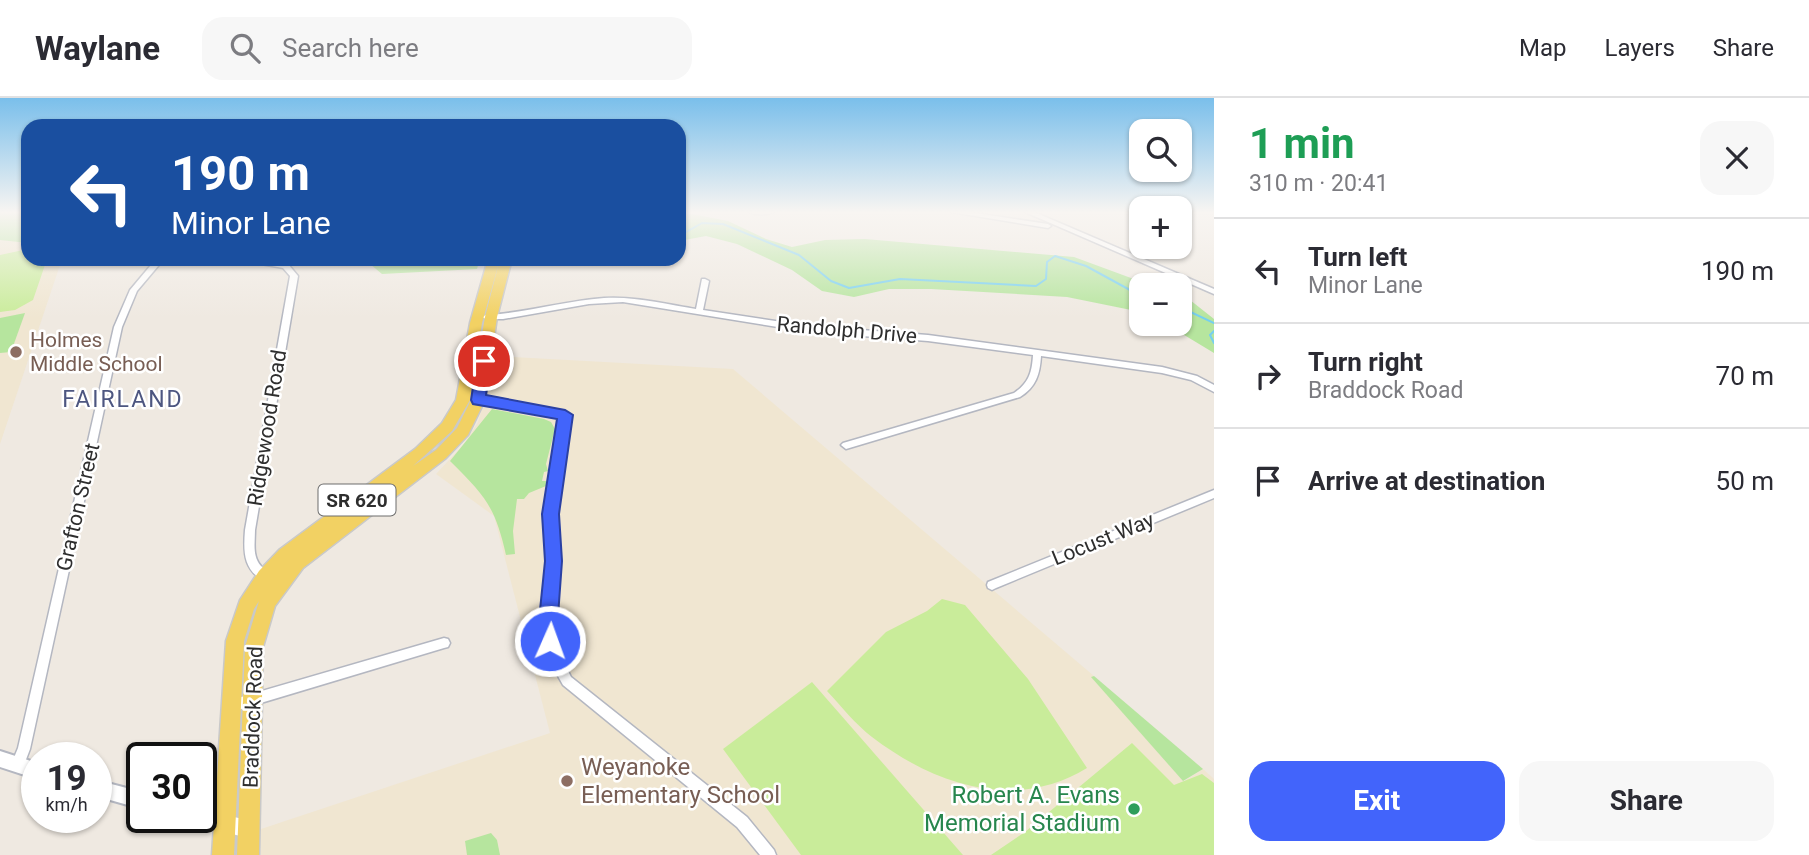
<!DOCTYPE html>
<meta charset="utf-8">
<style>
body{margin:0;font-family:Roboto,sans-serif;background:#f7f7f7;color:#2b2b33;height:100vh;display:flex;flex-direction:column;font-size:26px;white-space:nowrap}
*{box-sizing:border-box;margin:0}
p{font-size:23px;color:#7c7c81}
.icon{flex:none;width:38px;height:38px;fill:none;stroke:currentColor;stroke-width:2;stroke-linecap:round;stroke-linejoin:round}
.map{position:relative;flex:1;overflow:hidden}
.panel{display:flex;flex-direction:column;background:#fff;width:595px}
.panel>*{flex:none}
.banner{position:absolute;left:21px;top:21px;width:665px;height:147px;border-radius:21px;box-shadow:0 2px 5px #0004;background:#1a4fa0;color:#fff;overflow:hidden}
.controls{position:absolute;left:1129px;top:21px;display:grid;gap:14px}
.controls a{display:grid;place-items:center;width:63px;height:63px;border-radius:14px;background:#fff;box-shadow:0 2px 5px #0004;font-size:35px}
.speed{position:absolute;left:21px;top:644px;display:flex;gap:14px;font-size:35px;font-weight:700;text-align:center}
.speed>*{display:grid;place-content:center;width:91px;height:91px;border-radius:50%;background:#fff;box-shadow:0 2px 5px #0004;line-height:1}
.speed small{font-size:18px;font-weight:400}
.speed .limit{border:4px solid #111;border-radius:10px;background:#fff;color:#111}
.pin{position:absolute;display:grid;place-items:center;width:60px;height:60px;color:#fff;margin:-30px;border:4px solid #fff;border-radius:50%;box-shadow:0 2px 7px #0007}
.me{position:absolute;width:77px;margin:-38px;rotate:2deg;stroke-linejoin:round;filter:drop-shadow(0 0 5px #0008)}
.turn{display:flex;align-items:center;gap:24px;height:147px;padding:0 35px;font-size:32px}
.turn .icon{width:91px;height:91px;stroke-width:2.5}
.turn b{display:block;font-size:49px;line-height:60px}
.round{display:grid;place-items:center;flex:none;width:74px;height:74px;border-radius:21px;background:#f7f7f7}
.summary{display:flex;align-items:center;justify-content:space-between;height:119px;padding:0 35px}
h1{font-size:42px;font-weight:700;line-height:52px;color:#1e9e55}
.button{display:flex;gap:14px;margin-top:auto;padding:14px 35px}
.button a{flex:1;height:80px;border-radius:21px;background:#4264fb;color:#fff;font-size:28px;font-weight:700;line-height:80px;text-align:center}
.button a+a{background:#f7f7f7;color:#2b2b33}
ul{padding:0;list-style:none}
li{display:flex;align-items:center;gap:21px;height:105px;padding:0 35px;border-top:2px solid #e1e1e2}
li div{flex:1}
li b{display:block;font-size:26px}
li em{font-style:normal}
header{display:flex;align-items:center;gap:42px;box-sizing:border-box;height:98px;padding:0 35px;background:#fff;border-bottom:2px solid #e1e1e2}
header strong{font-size:33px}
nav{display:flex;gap:38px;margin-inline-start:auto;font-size:24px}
.search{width:490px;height:63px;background:#f7f7f7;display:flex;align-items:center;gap:18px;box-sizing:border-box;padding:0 24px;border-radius:21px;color:#7c7c81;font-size:26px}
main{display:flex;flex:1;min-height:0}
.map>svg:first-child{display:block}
</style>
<header>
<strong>Waylane</strong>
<div class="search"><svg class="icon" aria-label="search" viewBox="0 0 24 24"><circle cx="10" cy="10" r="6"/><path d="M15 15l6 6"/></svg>Search here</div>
<nav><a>Map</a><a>Layers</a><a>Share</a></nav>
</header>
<main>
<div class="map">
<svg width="1214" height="757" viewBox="0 0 1214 757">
<rect width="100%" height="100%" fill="#efe9e1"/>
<!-- education -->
<g fill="#f0e6d1">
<polygon points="0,123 28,128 28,161 62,161 0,346"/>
<polygon points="492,258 733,271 1094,578 1092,579 1184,683 1203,671 1214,681 1214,757 261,757 261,731 550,635 494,418 436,376 464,346 478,324 489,285"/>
</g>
<!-- green -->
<g fill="#b6e59e">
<polygon points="0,114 28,114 28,145 0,142"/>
<polygon points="692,116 728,123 766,141 792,149 825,142 865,141 1074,159 1150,187 1141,187 1141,214 1067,199 931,191 889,191 854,199 822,193 792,172 737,146 706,138 679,143 679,117"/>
<polygon points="364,161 480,161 477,171 382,176"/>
<polygon points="1180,198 1190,202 1214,221 1214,255 1166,226 1180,226"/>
<polygon points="25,215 11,254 0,255 0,220"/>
<path d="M492 311 544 321 551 324 555 331 546 366 548 373 544 374 542 383H546V388L529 395 524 401H517L513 433 515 456 506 457C495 408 485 398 450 363Z"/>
<polygon points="1094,578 1203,671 1183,683 1091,579"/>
<polygon points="491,735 497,742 500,757 467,757 465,743"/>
</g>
<!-- pitch -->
<g fill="#c9ec9a">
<polygon points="28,151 28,161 47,161 33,202 15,212 0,214 0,157"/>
<path d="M942 501 965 507 1028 581 1087 670C1015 714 935 687 872 639 856 627 841 608 827 593L886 534 927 513Z"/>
<polygon points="812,584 963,757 801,757 723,651"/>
<polygon points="1132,645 1174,687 1202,676 1214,685 1214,757 991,757 1025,734"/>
</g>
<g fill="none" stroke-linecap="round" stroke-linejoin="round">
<!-- stream -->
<g stroke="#75cff0" stroke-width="2">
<polyline points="679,138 702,125 723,126 799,157 831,183 849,190 900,181 1036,188 1046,181 1047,164 1055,158 1086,168 1141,198"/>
<polyline points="1180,209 1214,225"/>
<polyline points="1214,233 1210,237 1214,245"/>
</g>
<!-- minor casing -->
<g stroke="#b4b7c1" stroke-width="3">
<g id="minor">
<path d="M748 114H774C768 117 754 117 748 114Z"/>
<polygon points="951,114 969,114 1048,126 1051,128 1048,130"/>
<polygon points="1025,114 1034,114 1214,191 1214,196"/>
<polygon points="156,161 164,161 137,193 122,229 30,651 22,672 17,673 12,672 11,667 18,650 114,229 130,192"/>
<path d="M241 161H257L288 166 298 178 255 432C255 444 252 458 261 468 266 473 271 476 274 481L273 484 269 486C244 474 243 457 245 432L290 178 283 170 245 163Z"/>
<path d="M702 181H705L709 183 703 212 809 228 928 237 1162 269 1197 278 1214 287V294L1191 282 1162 275 1041 258C1040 276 1036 289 1020 299L846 351 841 347 843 345 1014 295C1029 285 1032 274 1033 257L928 243 809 234 623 204 589 206 503 221H486L482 219 486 217C526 215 564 203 604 200 634 198 666 206 696 211Z"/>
<polygon points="474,299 497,300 565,314 569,317 555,416 558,491 553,532 554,541 562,552 566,569 571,579 747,719 774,752 776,757 760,757 737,729 563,587 554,571 551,554 543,543 541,532 548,491 545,416 560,319 497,306 471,304 470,302"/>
<polygon points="1214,392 1214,400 996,490 992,492 988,490 987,487 988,484"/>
<polygon points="444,540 448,541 450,545 448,549 444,550 231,614 227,612 225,608 227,604 231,602"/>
</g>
</g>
<!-- tertiary casing -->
<g stroke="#b4b7c1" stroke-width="4">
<g id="tertiary">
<polygon points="0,653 37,665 37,681 0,669"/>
<polygon points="96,682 142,694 142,711 96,698"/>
<polygon points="201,712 248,722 254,725 257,731 254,737 248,740 189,725 187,719 201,719"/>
</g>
</g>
<!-- primary casing -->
<g stroke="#c9c9c9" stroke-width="3">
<polygon id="primary" points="488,161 500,161 482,225 470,302 452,333 413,368 436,352 457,330 471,302 485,219 500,161 512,161 497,219 485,302 468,337 446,360 303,470 275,508 263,549 259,757 237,757 245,549 259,503 254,511 244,543 234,757 212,757 226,543 240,502 259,473 279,452 415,351 442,325 456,302 470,225"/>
</g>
<!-- minor -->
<use href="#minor" fill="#fff" fill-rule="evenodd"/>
<!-- tertiary -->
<use href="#tertiary" fill="#fff" fill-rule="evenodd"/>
<!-- primary -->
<use href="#primary" fill="#f2d163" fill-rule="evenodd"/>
</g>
<!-- sky -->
<linearGradient id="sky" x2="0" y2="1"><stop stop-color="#7abfeb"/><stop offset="0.52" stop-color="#f8f5f2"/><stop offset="1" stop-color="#f8f5f2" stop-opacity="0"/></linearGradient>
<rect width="1214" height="220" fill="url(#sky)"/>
<!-- route -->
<polygon fill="#4264fb" stroke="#2b41a3" stroke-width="2" points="484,259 491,263 486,297 565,312 573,317 559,416 562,463 557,532 559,543 556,550 550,552 543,550 538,532 545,463 542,416 557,321 473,306 471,302 477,263"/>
<!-- markers -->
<g fill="#8d6e63" stroke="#fff" stroke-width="2.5">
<circle cx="16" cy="254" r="7"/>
<circle cx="567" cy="683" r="7"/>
</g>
<circle fill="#2e9e5b" stroke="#fff" stroke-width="2.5" cx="1134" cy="711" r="7"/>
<g text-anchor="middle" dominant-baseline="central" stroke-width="5" stroke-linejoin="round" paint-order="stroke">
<!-- shield labels -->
<rect fill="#fff" stroke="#6d6d6d" stroke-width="2" x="318.5" y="386.5" width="77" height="31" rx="5"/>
<g font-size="19" font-weight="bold" fill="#2e2e2e">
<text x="357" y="402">SR 620</text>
</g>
<!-- street labels -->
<g font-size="21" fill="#2e2e2e" stroke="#fff">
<text transform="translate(847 232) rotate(5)">Randolph Drive</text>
<text transform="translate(267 330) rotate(-81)">Ridgewood Road</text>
<text transform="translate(78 409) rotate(-77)">Grafton Street</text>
<text transform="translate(1103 441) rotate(-22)">Locust Way</text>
<text transform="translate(253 619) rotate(-88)">Braddock Road</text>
</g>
<!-- education labels -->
<g font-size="21" fill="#785e54" stroke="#fff" text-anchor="start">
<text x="30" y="242">Holmes<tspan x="30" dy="24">Middle School</tspan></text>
</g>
<!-- neighbourhood labels -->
<g font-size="23" letter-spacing="2" fill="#4d5680" stroke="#fff">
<text x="123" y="301">FAIRLAND</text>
</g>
<!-- near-education labels -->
<g font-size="24" fill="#785e54" stroke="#fff" text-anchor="start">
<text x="581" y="669">Weyanoke<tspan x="581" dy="28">Elementary School</tspan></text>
</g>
<!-- near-leisure labels -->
<g font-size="24" fill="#27864d" stroke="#fff" text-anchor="end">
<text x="1120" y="697">Robert A. Evans<tspan x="1120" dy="28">Memorial Stadium</tspan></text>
</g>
</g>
</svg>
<div class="controls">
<a><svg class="icon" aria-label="search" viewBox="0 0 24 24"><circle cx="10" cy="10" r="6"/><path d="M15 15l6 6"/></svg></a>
<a>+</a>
<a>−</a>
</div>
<div class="speed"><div>19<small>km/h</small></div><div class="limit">30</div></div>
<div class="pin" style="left:484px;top:263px;background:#d93025"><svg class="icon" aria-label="arrive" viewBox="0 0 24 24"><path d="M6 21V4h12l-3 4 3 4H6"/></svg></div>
<svg class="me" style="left:550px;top:543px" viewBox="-20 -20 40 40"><circle r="17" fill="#4264fb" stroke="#fff" stroke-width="3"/><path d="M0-11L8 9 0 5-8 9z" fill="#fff"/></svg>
<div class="banner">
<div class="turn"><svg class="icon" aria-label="left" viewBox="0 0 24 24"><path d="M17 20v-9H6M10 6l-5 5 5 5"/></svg><div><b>190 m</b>Minor Lane</div></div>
</div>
</div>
<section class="panel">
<div class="summary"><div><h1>1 min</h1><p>310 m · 20:41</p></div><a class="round"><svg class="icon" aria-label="close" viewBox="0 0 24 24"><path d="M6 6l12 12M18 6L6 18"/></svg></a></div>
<ul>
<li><svg class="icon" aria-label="left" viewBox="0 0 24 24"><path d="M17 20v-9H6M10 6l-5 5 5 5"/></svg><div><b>Turn left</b><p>Minor Lane</p></div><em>190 m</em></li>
<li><svg class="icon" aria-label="right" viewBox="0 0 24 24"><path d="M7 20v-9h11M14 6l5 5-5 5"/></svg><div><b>Turn right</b><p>Braddock Road</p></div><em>70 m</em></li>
<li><svg class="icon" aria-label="arrive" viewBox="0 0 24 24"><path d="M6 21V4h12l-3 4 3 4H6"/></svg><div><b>Arrive at destination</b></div><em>50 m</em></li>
</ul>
<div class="button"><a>Exit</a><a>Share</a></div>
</section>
</main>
